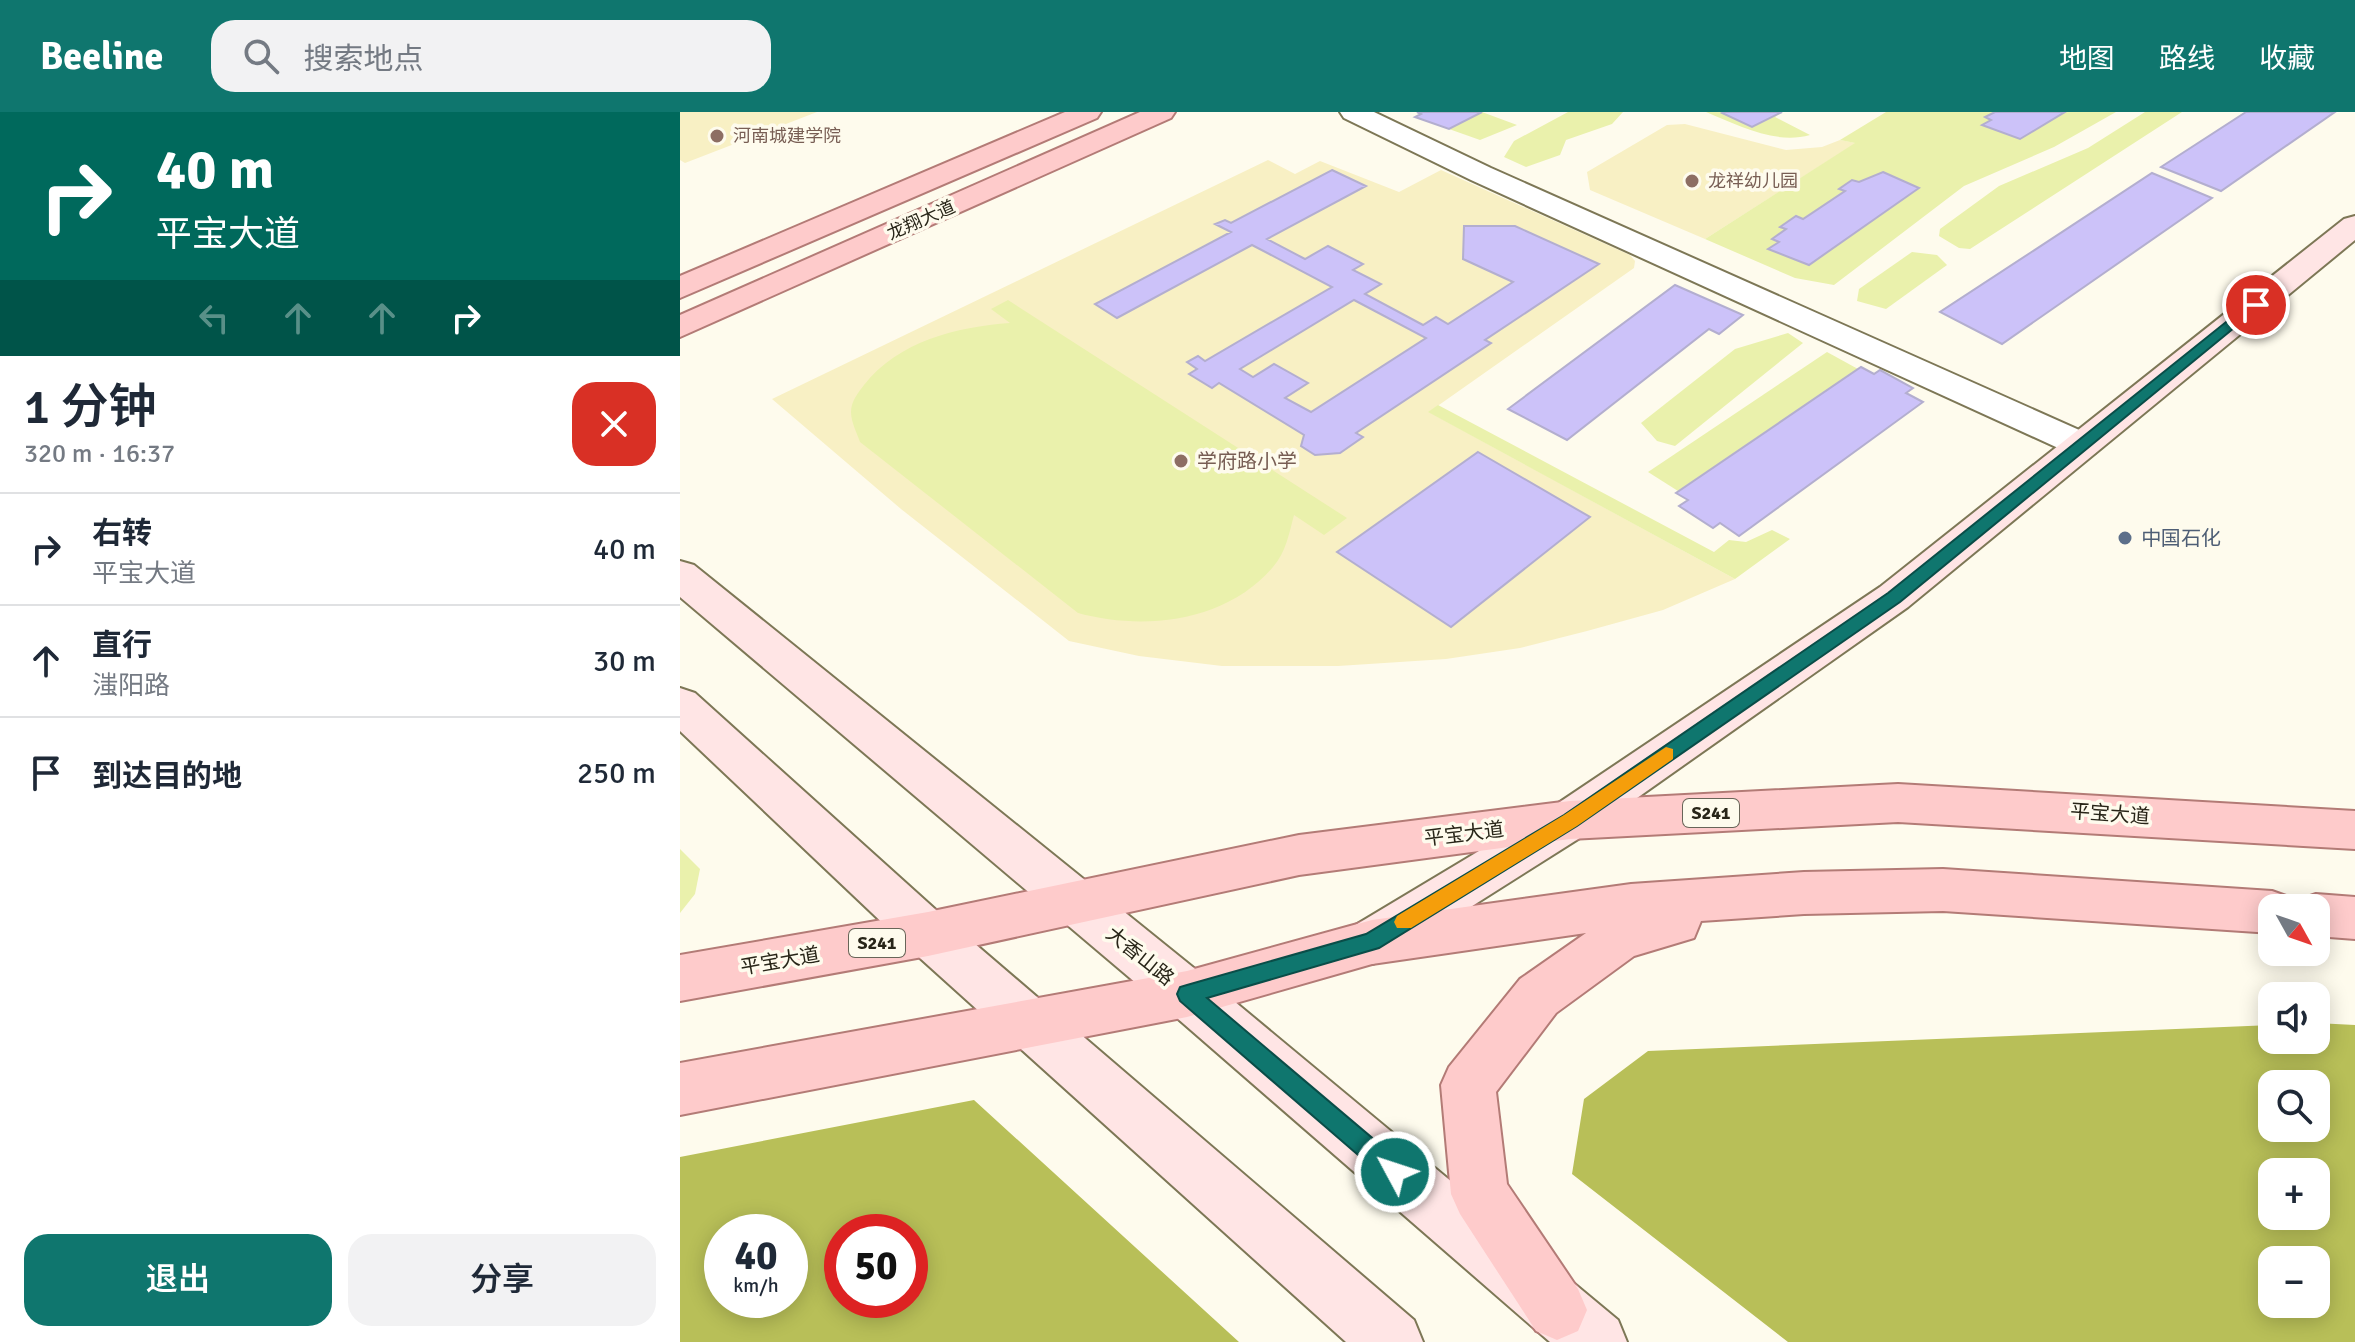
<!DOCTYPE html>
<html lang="zh">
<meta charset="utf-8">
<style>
body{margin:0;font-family:Signika,"Noto Sans SC",sans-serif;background:#f2f2f3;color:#1f2937;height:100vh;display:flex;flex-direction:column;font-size:30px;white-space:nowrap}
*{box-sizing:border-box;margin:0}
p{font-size:26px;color:#747a83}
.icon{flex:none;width:44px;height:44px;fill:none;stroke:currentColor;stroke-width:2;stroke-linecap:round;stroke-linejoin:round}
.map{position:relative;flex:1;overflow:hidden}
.side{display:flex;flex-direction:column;background:#fff;width:680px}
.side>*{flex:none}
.hud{background:#00695c;color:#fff;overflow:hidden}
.needle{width:52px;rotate:130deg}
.buttons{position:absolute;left:1578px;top:782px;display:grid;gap:16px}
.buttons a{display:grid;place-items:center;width:72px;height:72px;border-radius:16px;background:#fff;box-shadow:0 4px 20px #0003;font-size:40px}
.speed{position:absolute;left:24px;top:1102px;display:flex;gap:16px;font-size:40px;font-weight:700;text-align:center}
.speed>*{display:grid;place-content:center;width:104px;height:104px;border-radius:50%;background:#fff;box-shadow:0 4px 20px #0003;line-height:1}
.speed small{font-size:20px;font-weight:400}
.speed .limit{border:12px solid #d22;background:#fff;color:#111}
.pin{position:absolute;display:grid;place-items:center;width:68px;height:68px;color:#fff;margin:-34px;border:4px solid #fff;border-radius:50%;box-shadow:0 2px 8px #0007}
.me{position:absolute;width:88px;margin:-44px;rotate:310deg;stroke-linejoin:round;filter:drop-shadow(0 0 6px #0008)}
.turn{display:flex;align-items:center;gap:28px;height:168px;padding:0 24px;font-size:36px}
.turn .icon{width:104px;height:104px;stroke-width:2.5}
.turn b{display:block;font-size:56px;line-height:68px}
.lanes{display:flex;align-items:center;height:76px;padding:0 24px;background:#0003;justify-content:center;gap:40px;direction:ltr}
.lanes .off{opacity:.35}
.round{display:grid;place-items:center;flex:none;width:84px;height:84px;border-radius:24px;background:#f2f2f3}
.head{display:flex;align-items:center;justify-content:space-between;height:136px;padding:0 24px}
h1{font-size:48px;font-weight:600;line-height:60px}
.cta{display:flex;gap:16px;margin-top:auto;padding:16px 24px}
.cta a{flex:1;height:92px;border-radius:24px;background:#0f766e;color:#fff;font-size:32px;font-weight:600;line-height:92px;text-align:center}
.cta a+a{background:#f2f2f3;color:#1f2937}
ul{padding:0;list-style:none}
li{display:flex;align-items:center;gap:24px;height:112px;padding:0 24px;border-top:2px solid #e0e1e3}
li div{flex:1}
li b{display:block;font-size:30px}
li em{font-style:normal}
header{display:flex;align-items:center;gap:48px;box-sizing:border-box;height:112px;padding:0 40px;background:#0f766e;color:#fff}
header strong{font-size:38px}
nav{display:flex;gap:44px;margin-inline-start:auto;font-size:28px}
.search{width:560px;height:72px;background:#f2f2f3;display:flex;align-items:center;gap:20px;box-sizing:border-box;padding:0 28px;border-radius:24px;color:#747a83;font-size:30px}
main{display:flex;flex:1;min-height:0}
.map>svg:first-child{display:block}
</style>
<header>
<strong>Beeline</strong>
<div class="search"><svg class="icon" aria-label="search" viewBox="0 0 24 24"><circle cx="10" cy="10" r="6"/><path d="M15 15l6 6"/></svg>搜索地点</div>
<nav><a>地图</a><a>路线</a><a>收藏</a></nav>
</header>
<main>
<section class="side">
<div class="hud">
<div class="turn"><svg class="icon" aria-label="right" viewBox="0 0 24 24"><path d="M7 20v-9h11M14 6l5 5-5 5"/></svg><div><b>40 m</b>平宝大道</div></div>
<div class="lanes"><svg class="icon off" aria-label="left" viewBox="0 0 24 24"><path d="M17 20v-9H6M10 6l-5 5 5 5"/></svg><svg class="icon off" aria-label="ahead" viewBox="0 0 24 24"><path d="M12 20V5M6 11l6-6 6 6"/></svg><svg class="icon off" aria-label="ahead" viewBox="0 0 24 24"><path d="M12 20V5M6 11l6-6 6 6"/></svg><svg class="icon" aria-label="right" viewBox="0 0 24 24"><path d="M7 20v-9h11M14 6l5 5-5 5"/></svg></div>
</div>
<div class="head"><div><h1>1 分钟</h1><p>320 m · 16:37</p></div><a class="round" style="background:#d93025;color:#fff"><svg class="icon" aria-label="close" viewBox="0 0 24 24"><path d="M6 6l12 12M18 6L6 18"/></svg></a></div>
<ul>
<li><svg class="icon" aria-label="right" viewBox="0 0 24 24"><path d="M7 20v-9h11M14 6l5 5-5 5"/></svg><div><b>右转</b><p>平宝大道</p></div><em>40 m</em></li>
<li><svg class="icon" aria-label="ahead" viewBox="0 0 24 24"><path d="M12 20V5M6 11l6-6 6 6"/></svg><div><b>直行</b><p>滍阳路</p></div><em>30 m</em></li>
<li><svg class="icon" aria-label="arrive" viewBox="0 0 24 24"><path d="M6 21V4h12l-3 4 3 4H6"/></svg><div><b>到达目的地</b></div><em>250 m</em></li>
</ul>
<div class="cta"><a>退出</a><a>分享</a></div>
</section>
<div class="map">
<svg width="1675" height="1230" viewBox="0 0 1675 1230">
<rect width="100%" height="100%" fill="#fefbed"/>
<!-- built -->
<g fill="#f8f0c4">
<polygon points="0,0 137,0 5,51 0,48"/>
<polygon points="1005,12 1106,38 1142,35 1160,28 1176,31 1025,127 910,78 907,60 987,13"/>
<polygon points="588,48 615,62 640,49 719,80 761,58 950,143 955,149 954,156 749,300 1055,467 983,498 907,519 840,536 766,547 658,554 542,554 459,544 389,529 221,397 92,287"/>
</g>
<!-- green -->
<g fill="#eaf1ac">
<polygon points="802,0 837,13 800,28 769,17"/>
<polygon points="888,0 943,0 932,12 886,28 880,43 846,55 824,45 834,29"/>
<path d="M1026 0H1102L1095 5 1130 23C1095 33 1058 13 1026 0Z"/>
<polygon points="1206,0 1436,0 1374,35 1284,74 1154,173 1115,166 1025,127 1175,31 1160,28"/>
<polygon points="1465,0 1502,0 1290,137 1279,136 1259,124 1260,117 1319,74 1408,36"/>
<polygon points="1232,140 1257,143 1267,153 1206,197 1177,189 1179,177"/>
<path d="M328 188 667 406 644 423 614 403C609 422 606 440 593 455 546 510 464 519 398 501L180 330C177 321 171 310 171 300 171 289 178 281 184 273 219 229 276 215 330 211L311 197Z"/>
<polygon points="1108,221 1123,231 995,334 977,329 961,311 1055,237"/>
<polygon points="1147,240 1178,257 998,379 968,360"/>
<polygon points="758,293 1034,440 1049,428 1066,430 1092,418 1110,427 1055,467 748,300"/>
<polygon points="0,737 20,757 15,782 0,801"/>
</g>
<!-- forest -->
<g fill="#b8bf58" fill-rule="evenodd">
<path d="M1636 911 1675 913V1230H1108L892 1062 904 987 968 939 1592 913V928H1636ZM1592 972H1636V1016H1592ZM1592 1060H1636V1104H1592ZM1592 1148H1636V1192H1592Z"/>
<path d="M294 988 559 1230H0V1045ZM42 1120H110V1188H42ZM162 1120H230V1188H162Z"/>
</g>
<!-- building -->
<g fill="#ccc2f9" stroke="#b3aecf" stroke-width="2" fill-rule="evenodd">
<polygon points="737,0 802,0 769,17 735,5 741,2"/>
<polygon points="1102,0 1072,15 1042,1 1044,0"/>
<polygon points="1315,0 1385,0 1340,27 1302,13 1311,8 1305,5"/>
<polygon points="1566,0 1655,0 1541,79 1481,55"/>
<path d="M652 58 686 74 587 127 625 147 648 134 683 152 673 158 701 172 685 182 743 213 756 205 768 212 833 170 783 147 784 114H835L919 152 805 228 811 231 676 321 683 325 660 341 635 343 621 334 624 323 539 271 532 276 509 262 517 257 507 250 518 244 525 249 652 175 572 133 437 206 415 192 551 120 535 112 545 108 551 111ZM674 188 746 226 631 300 605 286 628 271 594 252 573 265 560 257Z"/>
<polygon points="1203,60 1239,76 1129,153 1088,137 1099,130 1092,127 1106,117 1100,115 1116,104 1123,107 1165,79 1159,77 1172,68 1179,70"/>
<polygon points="1472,61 1532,86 1322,232 1260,200"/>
<polygon points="995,173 1063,203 1039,222 1029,217 887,328 828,297"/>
<polygon points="1181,255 1194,262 1200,258 1233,276 1226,281 1243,290 1059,424 1040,411 1033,416 999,394 1008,388 996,381"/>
<polygon points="798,340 910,405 771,515 657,440"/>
</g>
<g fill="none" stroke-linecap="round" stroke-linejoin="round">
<!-- tertiary casing -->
<g stroke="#7d7756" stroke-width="4">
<polygon id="tertiary" points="660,0 694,0 811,56 1415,325 1420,333 1415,341 1402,345 1389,341 791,68 664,6"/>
</g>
<!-- secondary casing -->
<g stroke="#7d7756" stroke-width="4">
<g id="secondary">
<polygon points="1675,104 1675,128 1228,495 906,722 710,846 692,852 674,846 667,830 674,814 874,694 1200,475 1664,107"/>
<polygon points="0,449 14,453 525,865 938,1208 947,1230 870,1230 489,899 0,485"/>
<polygon points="0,576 15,581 266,807 734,1208 743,1230 666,1230 230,837 0,619"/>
</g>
</g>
<!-- primary casing -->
<g stroke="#b37b76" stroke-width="4">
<g id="primary">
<polygon points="385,0 421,0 417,6 0,186 0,164"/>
<polygon points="460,0 495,0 491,6 0,225 0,203"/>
<polygon points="1218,672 1675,699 1675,737 1218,710 890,727 619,763 248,844 0,889 0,843 248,800 619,723 890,689"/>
<polygon points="1263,757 1592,779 1609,785 1615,796 1592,796 1592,821 1263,799 1124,802 1021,809 1014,826 954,844 876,901 816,980 827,1072 898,1177 907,1198 898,1219 877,1228 856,1219 780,1102 771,1082 761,973 769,955 840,867 906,821 692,852 507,905 0,1003 0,951 507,859 692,808 951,772 1124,760"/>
<polygon points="1636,782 1675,785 1675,827 1636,824 1636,796 1615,796 1619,788"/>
</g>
</g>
<!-- tertiary -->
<use href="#tertiary" fill="#fff" fill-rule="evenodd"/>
<!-- secondary -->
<use href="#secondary" fill="#ffe5e5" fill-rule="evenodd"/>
<!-- primary -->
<use href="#primary" fill="#fecbcb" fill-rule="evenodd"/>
</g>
<!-- route -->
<polygon fill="#0f766e" stroke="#0a4d48" stroke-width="2" points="1571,190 1582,193 1220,490 897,714 699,836 527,886 723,1052 727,1060 723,1068 715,1072 707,1068 500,889 497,882 500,875 507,873 686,822 884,703 1208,481"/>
<!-- slow -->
<polygon fill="#f59e0b" points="986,635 993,637 993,647 897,714 731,816 717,816 714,810 717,804 884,703"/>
<!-- markers -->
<g fill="#8d6e63" stroke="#fefbed" stroke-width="3">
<circle cx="37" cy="24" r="8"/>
<circle cx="1012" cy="69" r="8"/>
<circle cx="501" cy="349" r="8"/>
</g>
<circle fill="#5c6f8a" stroke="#fefbed" stroke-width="3" cx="1445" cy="426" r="8"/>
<g text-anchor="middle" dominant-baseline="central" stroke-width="7" stroke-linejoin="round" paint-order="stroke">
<!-- far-education labels -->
<g font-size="18" fill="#785e54" stroke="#fefbed" text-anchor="start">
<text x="53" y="24">河南城建学院</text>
<text x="1028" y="69">龙祥幼儿园</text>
</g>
<!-- far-street labels -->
<g font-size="18" fill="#282518" stroke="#fefbed">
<text transform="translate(241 108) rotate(-24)">龙翔大道</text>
</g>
<!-- shield labels -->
<g fill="#fefbed" stroke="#686558" stroke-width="2">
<rect x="1003" y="687" width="56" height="28" rx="6"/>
<rect x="169" y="817" width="56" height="28" rx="6"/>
</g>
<g font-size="18" font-weight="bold" fill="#282518">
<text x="1031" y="701">S241</text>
<text x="197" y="831">S241</text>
</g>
<!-- education labels -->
<g font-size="20" fill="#785e54" stroke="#fefbed" text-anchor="start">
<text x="517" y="349">学府路小学</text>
</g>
<!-- service labels -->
<g font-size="20" fill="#4e5e75" stroke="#fefbed" text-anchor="start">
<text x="1461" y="426">中国石化</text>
</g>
<!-- street labels -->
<g font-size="20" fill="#282518" stroke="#fefbed">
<text transform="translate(1430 702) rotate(4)">平宝大道</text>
<text transform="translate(784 722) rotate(-7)">平宝大道</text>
<text transform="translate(460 844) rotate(39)">大香山路</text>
<text transform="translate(100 849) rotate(-10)">平宝大道</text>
</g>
</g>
</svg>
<div class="buttons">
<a><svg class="needle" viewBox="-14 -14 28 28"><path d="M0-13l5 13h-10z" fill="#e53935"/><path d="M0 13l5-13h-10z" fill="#747a83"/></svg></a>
<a><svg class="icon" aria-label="sound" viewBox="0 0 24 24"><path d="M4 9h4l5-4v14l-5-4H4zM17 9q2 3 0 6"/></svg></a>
<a><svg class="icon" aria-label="search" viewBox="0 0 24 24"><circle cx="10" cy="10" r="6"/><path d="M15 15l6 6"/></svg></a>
<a>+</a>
<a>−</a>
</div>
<div class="speed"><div>40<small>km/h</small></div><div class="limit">50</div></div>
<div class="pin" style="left:1576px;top:193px;background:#d93025"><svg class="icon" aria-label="arrive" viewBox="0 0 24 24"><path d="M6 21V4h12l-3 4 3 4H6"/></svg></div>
<svg class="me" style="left:715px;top:1060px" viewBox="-20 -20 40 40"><circle r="17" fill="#0f766e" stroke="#fff" stroke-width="3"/><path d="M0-11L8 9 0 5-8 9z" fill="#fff"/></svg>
</div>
</main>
